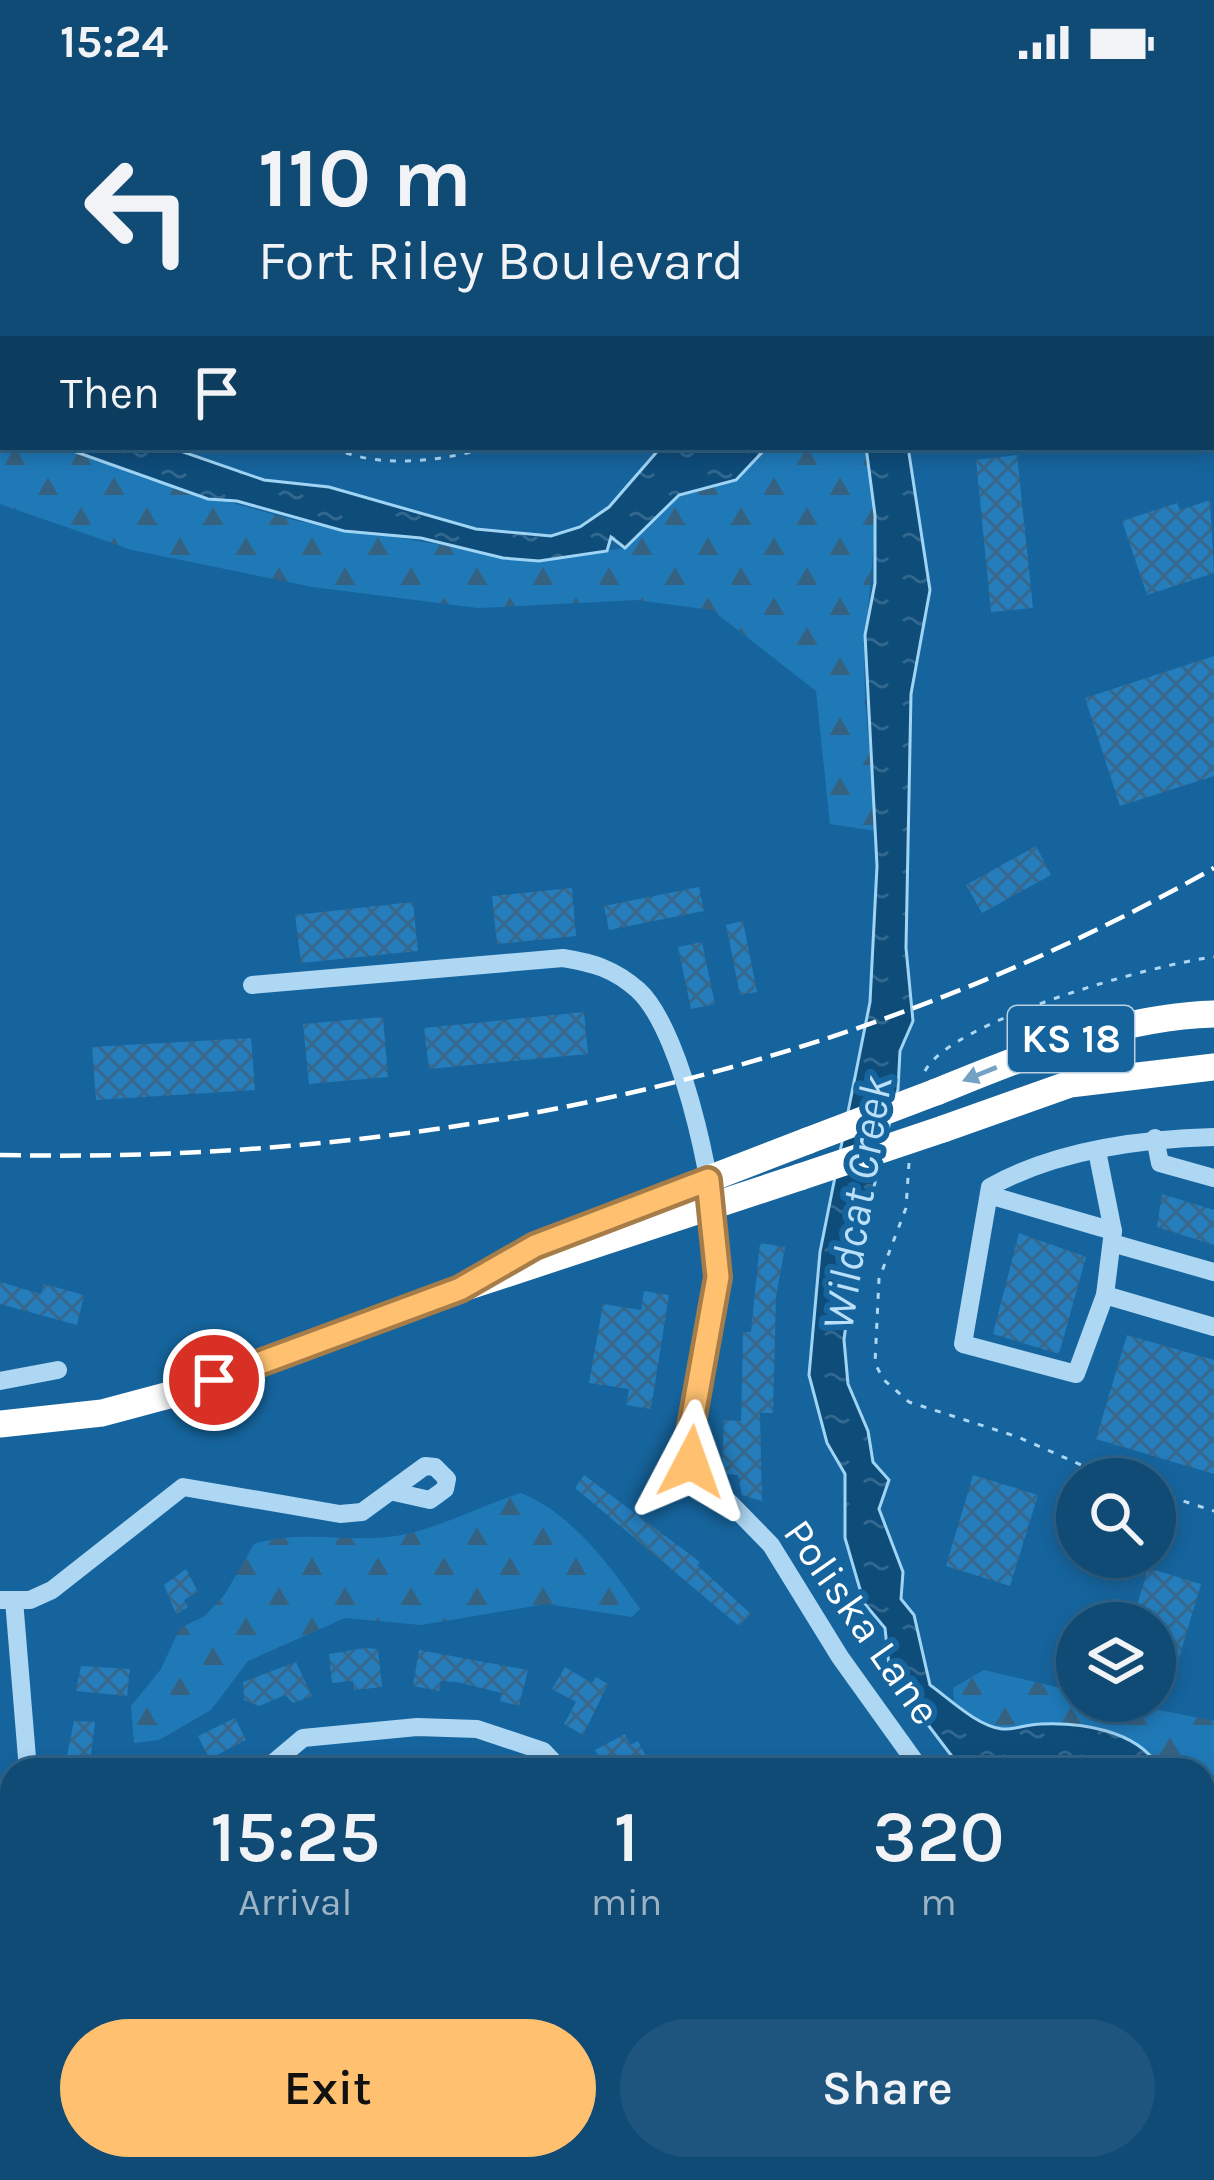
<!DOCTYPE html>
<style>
body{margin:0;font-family:Karla,sans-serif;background:#1e557e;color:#f1f3f6;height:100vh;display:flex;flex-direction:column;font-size:45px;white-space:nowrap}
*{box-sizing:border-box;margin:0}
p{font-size:39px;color:#9cb3c5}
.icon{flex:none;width:66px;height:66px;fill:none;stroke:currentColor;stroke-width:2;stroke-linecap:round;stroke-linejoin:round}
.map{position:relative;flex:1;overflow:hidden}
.drawer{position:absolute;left:0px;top:1674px;width:1215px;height:423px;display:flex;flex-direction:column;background:#104b76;border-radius:36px 36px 0 0;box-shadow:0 6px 18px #0003,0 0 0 3px #306388}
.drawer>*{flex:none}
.banner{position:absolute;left:0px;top:0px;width:1215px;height:366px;box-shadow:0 6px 18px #0003,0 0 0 3px #306388;background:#104b76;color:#f1f3f6;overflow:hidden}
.controls{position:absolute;left:1056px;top:1374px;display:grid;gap:24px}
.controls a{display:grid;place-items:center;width:120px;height:120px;border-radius:50%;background:#104b76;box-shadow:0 6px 18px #0003,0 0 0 3px #306388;font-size:60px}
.pin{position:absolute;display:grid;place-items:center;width:102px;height:102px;color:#fff;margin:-51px;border:6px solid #fff;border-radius:50%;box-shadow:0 3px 12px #0007}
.me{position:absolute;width:132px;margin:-66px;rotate:4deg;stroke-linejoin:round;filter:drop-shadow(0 0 9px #0008)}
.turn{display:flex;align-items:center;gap:42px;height:252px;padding:0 60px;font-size:54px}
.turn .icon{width:156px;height:156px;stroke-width:2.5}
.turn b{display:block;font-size:84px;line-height:102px}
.then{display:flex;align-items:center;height:114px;padding:0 60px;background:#0003;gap:24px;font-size:45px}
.eta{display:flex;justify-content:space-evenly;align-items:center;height:204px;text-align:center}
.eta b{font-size:72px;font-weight:600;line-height:84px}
.action{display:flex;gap:24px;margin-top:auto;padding:24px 60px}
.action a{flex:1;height:138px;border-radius:72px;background:#ffc170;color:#111;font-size:48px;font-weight:600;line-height:138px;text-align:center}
.action a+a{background:#1e557e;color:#f1f3f6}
.status{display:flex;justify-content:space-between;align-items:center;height:84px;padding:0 60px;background:#104b76;direction:ltr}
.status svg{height:33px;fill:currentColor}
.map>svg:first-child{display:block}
</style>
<div class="status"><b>15:24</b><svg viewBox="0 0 49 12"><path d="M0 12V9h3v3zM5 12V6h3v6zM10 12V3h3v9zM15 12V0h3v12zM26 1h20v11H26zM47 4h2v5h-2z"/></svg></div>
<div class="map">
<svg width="1214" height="2096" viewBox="0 0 1214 2096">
<defs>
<pattern id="forest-firs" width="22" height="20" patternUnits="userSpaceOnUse" patternTransform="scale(3)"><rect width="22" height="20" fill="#1f79b7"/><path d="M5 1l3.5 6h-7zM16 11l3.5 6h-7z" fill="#366282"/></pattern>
<pattern id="water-ripples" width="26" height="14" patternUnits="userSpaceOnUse" patternTransform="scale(3)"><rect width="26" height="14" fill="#0e4c7a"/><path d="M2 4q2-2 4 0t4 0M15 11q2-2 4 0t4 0" fill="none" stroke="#32678e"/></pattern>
<pattern id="building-cross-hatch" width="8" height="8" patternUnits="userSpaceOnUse" patternTransform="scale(3)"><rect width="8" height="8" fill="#257dbc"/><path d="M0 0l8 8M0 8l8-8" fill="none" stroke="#37678a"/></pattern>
</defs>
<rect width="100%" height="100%" fill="#16649d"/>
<!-- forest -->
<g fill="url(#forest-firs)">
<path d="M0 344 3 363H62L146 395 297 437 539 477 625 464 679 411 736 396 767 363H866C881 430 871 483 866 550 860 613 873 683 876 747L830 740 816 607 712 526 636 516 478 524 313 503 132 466 0 420Z"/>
<path d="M521 1409C571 1429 610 1481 640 1525L632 1533 546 1520 421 1541 345 1534 248 1577 211 1626 159 1656 134 1659 131 1622 161 1585 180 1544 205 1532 225 1510 254 1460C296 1447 334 1456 376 1454 427 1452 473 1424 521 1409Z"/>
<polygon points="984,1586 1077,1608 1077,1617 1114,1617 1214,1637 1214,1946 1203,1939 1203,1686 959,1686 953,1604"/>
</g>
<!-- water -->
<g fill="url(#water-ripples)" stroke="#a0d4f5" stroke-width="3">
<polygon points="62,363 169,363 264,396 329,403 476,445 551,452 580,443 609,423 661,363 767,363 736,396 679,411 625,464 611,453 607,467 539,477 503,474 421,454 344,447 237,417 208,415"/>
<path d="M866 363H908L930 506 911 610 906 864 913 937 900 967 898 1005 852 1192 844 1256 848 1300 868 1347 873 1378 889 1396 879 1425 903 1488 901 1515 914 1531 930 1601C950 1615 977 1642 1002 1645 1014 1646 1028 1640 1040 1640 1080 1638 1136 1646 1158 1682L1174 1680 1184 1686H1117L1086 1673 1040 1685 972 1686 954 1675 890 1591 885 1544 864 1519 845 1454V1390L827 1359 809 1291 820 1168 870 918 877 782 865 551 875 499V431Z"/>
</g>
<!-- building -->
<g fill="url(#building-cross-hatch)">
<polygon points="1017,371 1033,524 991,528 976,376"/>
<polygon points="1210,416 1214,489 1147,511 1122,437 1177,419 1180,426"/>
<polygon points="1214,572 1214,692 1120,722 1085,614"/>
<polygon points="1036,762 1051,791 982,829 966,801"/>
<polygon points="699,803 704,827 609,846 604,822"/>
<polygon points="572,804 576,852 497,860 492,812"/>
<polygon points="413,818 418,867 301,879 295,831"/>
<polygon points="743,837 757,908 740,911 726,841"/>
<polygon points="702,858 715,920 691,925 678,863"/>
<polygon points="584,928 588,970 429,985 424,944"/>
<polygon points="383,933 388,993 309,1000 303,940"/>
<polygon points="251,954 255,1006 96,1016 92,963"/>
<polygon points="1162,1110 1214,1126 1214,1161 1157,1143"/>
<polygon points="1019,1149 1086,1173 1059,1270 993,1250"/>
<polygon points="760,1159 785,1163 776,1213 773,1329 760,1329 762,1417 742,1411 738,1391 722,1390 724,1336 741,1337 743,1248 751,1248"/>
<polygon points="0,1198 41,1210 44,1200 84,1211 77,1241 0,1220"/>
<polygon points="644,1207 669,1211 651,1325 626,1321 629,1305 589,1299 603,1220 641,1226"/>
<polygon points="1127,1251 1214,1276 1214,1390 1096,1355"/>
<polygon points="584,1391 700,1478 697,1481 751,1530 739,1542 575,1404"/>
<polygon points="973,1391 1038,1411 1010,1502 946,1482"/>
<polygon points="1148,1484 1201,1500 1174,1591 1155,1585 1155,1539 1132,1539"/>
<polygon points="186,1485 198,1508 184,1516 188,1523 176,1530 164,1501"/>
<polygon points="365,1564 378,1565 382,1603 354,1606 353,1597 332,1599 329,1570"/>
<polygon points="419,1566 528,1586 519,1622 500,1617 502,1609 456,1598 441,1597 439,1607 413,1602"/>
<polygon points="296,1578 312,1612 293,1619 285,1611 259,1622 244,1616 243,1598"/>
<polygon points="81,1582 130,1585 127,1612 76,1607"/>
<polygon points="565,1583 592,1599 596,1593 608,1600 583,1651 564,1640 576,1618 552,1605"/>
<polygon points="235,1634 246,1656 209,1675 198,1652"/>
<polygon points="74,1637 95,1638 89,1686 64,1686"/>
<polygon points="625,1650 630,1661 638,1657 650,1680 638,1686 606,1686 595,1666"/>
</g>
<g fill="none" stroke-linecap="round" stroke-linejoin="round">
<!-- path -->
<g stroke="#aed7f3" stroke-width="3" stroke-dasharray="6 9" stroke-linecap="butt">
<polyline points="1212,88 1214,88"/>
<polyline points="0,257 3,258"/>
<path d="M332 363C378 386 442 377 490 363"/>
<path d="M925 987C952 936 1155 880 1214 873"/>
<polyline points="909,1079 906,1124 879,1195 875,1279 883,1295 909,1318 1018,1353 1113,1395"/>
<polyline points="1155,1408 1214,1427"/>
</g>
<!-- minor -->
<g stroke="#aed7f3" stroke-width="18">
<path d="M252 901 563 874C594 879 614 885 638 906 685 949 720 1125 718 1189 717 1243 699 1300 690 1353L691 1379 771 1461 840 1573 921 1686"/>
<path d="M1214 1053C1140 1055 1056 1066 990 1103L963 1260 1076 1290 1105 1211 1214 1243"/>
<polyline points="1155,1054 1160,1079 1214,1094"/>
<polyline points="1097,1067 1113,1147 1105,1211"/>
<polyline points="989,1111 1113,1147"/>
<polyline points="1112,1159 1214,1188"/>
<polyline points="0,1297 58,1286"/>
<polyline points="0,1516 30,1516 52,1506 183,1403 340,1430 362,1428 425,1382 435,1383 447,1395 445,1405 430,1416 394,1408"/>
<polyline points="14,1516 28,1686"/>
<polyline points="265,1686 303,1654 417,1643 477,1645 543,1667 561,1686"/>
<polyline points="0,1749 12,1751"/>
<polyline points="0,1794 12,1778"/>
<polyline points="233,2085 249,2096"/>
<polyline points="917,2085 920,2096"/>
<polyline points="1144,2085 1147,2096"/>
<polyline points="0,2093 13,2085"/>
<polyline points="364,2096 373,2085"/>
<polyline points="633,2096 636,2085"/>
</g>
<!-- highway -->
<g stroke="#fff" stroke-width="27">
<path d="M936 1008C1026 972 1115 933 1214 930"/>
<polyline points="943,1045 1070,1000 1214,983"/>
<polyline points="495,1185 535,1162 807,1057"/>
<polyline points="0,1340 102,1329 173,1310 460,1205 800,1093"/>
</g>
<!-- rail -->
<path stroke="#fff" stroke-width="4.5" stroke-dasharray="21 9" stroke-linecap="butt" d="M0 1071C423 1080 844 994 1214 784"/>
<!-- highway-bridge -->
<g stroke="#fff" stroke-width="27">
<polyline points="807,1057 936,1008"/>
<polyline points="800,1093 943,1045"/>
</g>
</g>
<!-- one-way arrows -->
<defs><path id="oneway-solid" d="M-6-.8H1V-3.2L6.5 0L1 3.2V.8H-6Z" transform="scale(3)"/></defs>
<use fill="#73a2c4" href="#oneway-solid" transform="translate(980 990) rotate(158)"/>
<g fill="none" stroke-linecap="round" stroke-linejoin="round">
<!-- route casing -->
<g stroke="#a67d49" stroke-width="30">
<polyline id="route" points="214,1296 460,1205 535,1162 708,1096 718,1193 689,1354 691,1378"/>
</g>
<!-- route -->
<use href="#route" stroke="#ffc170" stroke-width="21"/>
</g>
<g text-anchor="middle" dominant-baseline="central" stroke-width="12" stroke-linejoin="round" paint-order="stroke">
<!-- shield labels -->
<rect fill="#16649d" stroke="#b9d0e2" stroke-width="3" x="1008" y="922" width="126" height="66" rx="9"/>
<g font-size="39" font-weight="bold" fill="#fff">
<text x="1071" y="955">KS 18</text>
</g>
<!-- street labels -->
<g font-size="42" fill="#fff" stroke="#16649d">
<text transform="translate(862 1538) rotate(55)">Poliska Lane</text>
</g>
<!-- water labels -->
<g font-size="45" font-style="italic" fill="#bbe0f9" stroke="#16649d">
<text transform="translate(857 1119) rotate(-81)">Wildcat Creek</text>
</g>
</g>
</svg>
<div class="controls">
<a><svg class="icon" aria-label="search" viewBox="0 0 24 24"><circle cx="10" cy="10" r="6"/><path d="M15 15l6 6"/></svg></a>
<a><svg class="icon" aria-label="layers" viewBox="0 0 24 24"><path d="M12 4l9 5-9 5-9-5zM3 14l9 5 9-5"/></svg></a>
</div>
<div class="pin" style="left:214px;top:1296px;background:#d93025"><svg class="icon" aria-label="arrive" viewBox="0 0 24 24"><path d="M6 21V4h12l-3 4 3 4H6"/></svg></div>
<svg class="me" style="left:691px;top:1378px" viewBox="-20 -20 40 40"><path d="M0-17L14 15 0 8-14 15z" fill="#ffc170" stroke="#fff" stroke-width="4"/></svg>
<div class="banner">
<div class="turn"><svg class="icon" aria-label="left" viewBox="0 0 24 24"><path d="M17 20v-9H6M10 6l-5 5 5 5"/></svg><div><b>110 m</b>Fort Riley Boulevard</div></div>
<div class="then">Then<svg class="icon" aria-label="arrive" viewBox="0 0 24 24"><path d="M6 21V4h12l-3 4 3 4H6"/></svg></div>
</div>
<section class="drawer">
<div class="eta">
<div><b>15:25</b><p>Arrival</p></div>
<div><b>1</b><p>min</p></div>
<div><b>320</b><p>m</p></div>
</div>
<div class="action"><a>Exit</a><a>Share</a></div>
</section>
</div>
